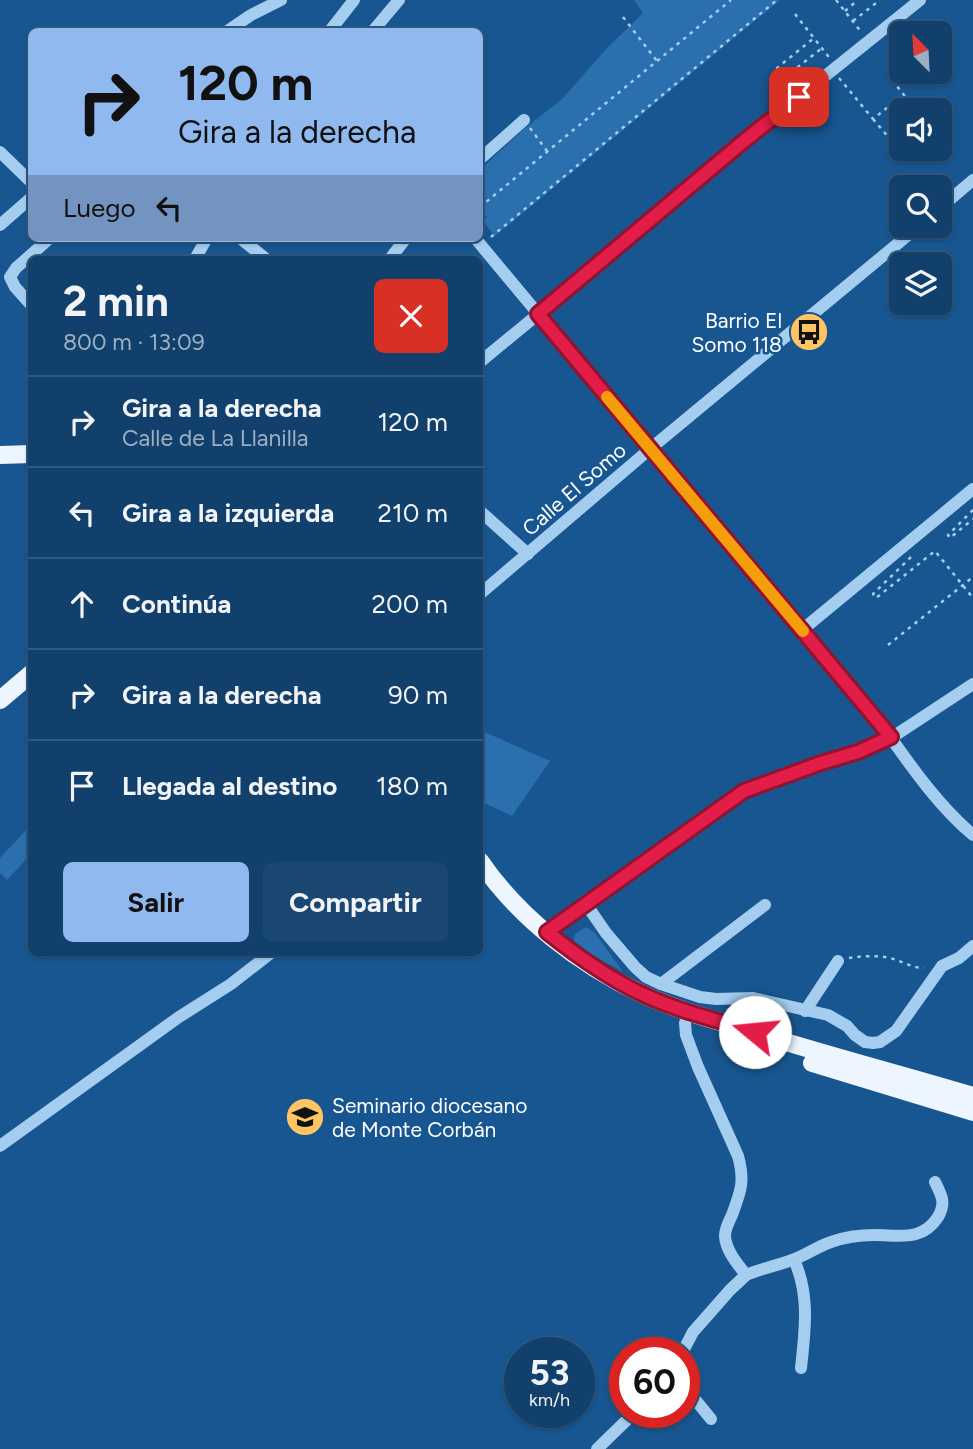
<!DOCTYPE html>
<html lang="es">
<meta charset="utf-8">
<style>
body{margin:0;font-family:Figtree,sans-serif;background:#1a4772;color:#f1f3f6;height:100vh;display:flex;flex-direction:column;font-size:26px;white-space:nowrap}
*{box-sizing:border-box;margin:0}
p{font-size:23px;color:#9cafc2}
.icon{flex:none;width:38px;height:38px;fill:none;stroke:currentColor;stroke-width:2;stroke-linecap:round;stroke-linejoin:round}
.map{position:relative;flex:1;overflow:hidden}
.details{position:absolute;left:28px;top:256px;width:455px;height:700px;display:flex;flex-direction:column;background:#11406c;border-radius:10px;box-shadow:0 2px 5px #0004,0 0 0 2px #30597f}
.details>*{flex:none}
.hud{position:absolute;left:28px;top:28px;width:455px;height:214px;border-radius:10px;box-shadow:0 2px 5px #0004,0 0 0 2px #30597f;background:#90b9f0;color:#111;overflow:hidden}
.needle{width:46px;rotate:336deg}
.controls{position:absolute;left:889px;top:21px;display:grid;gap:14px}
.controls a{display:grid;place-items:center;width:63px;height:63px;border-radius:10px;background:#11406c;box-shadow:0 2px 5px #0004,0 0 0 2px #30597f;font-size:35px}
.speed{position:absolute;left:504px;top:1337px;display:flex;gap:14px;font-size:35px;font-weight:700;text-align:center}
.speed>*{display:grid;place-content:center;width:91px;height:91px;border-radius:50%;background:#11406c;box-shadow:0 2px 5px #0004,0 0 0 2px #30597f;line-height:1}
.speed small{font-size:18px;font-weight:400}
.speed .limit{border:10px solid #d22;background:#fff;color:#111}
.pin{position:absolute;display:grid;place-items:center;width:60px;height:60px;color:#fff;margin:-30px;border-radius:14px;box-shadow:0 4px 10px #0006}
.me{position:absolute;width:77px;margin:-38px;rotate:287deg;stroke-linejoin:round;filter:drop-shadow(0 0 5px #0008)}
.turn{display:flex;align-items:center;gap:24px;height:147px;padding:0 35px;font-size:32px}
.turn .icon{width:91px;height:91px;stroke-width:2.5}
.turn b{display:block;font-size:49px;line-height:60px}
.then{display:flex;align-items:center;height:66px;padding:0 35px;background:#0003;gap:14px;font-size:26px}
.round{display:grid;place-items:center;flex:none;width:74px;height:74px;border-radius:10px;background:#1a4772}
.summary{display:flex;align-items:center;justify-content:space-between;height:119px;padding:0 35px}
h1{font-size:42px;font-weight:700;line-height:52px}
.action{display:flex;gap:14px;margin-top:auto;padding:14px 35px}
.action a{flex:1;height:80px;border-radius:10px;background:#90b9f0;color:#111;font-size:28px;font-weight:700;line-height:80px;text-align:center}
.action a+a{background:#1a4772;color:#f1f3f6}
ul{padding:0;list-style:none}
li{display:flex;align-items:center;gap:21px;height:91px;padding:0 35px;border-top:2px solid #30597f}
li div{flex:1}
li b{display:block;font-size:26px}
li em{font-style:normal}
.map>svg:first-child{display:block}
</style>
<div class="map">
<svg width="973" height="1449" viewBox="0 0 973 1449">
<rect width="100%" height="100%" fill="#175690"/>
<!-- green -->
<g fill="#2a70ae">
<polygon points="634,0 780,0 495,236 483,221 487,217 481,211 480,212 480,170 524,129 562,99 608,47 643,13"/>
<polygon points="480,730 550,761 512,816 480,801"/>
<polygon points="27,829 31,833 31,854 7,880 0,873 0,858"/>
<polygon points="586,927 595,933 623,972 591,954 574,941 575,934"/>
</g>
<g fill="none" stroke-linecap="round" stroke-linejoin="round">
<!-- path -->
<g stroke="#a4cdf0" stroke-width="2.5" stroke-dasharray="3.5 5" stroke-linecap="butt">
<polyline points="836,0 862,33"/>
<polyline points="845,11 858,0"/>
<polyline points="795,14 828,56 827,58"/>
<polyline points="623,17 657,61"/>
<polyline points="853,21 880,0"/>
<polyline points="784,78 822,48"/>
<polyline points="839,78 873,119 903,95"/>
<polyline points="892,80 916,110"/>
<polyline points="793,89 777,68 814,38"/>
<polyline points="873,119 890,139 901,129"/>
<polyline points="530,128 547,151"/>
<polyline points="480,207 731,0"/>
<polyline points="491,237 777,0"/>
<polyline points="973,510 948,535 950,538 973,519"/>
<polyline points="911,557 873,594 876,598 935,551 973,598"/>
<polyline points="888,645 973,577"/>
<path d="M849 958C862 956 877 955 890 958 902 961 912 968 924 968"/>
</g>
<!-- minor -->
<g stroke="#a4cdf0" stroke-width="12">
<polyline points="226,32 251,15 281,0"/>
<polyline points="329,32 354,0"/>
<polyline points="372,32 399,0"/>
<polyline points="0,152 32,183"/>
<polyline points="480,159 524,120"/>
<polyline points="940,208 973,180"/>
<polyline points="0,225 32,197"/>
<polyline points="240,238 266,259"/>
<path d="M475 238 891 738C915 772 941 808 973 835"/>
<polyline points="195,259 207,238"/>
<polyline points="390,259 406,238"/>
<polyline points="32,306 15,287 10,277 16,268 50,238"/>
<polyline points="480,362 621,246 744,141 920,0"/>
<polyline points="480,511 528,554"/>
<polyline points="480,594 650,449 919,226"/>
<polyline points="802,630 973,489"/>
<polyline points="586,904 606,933 635,967 646,977 661,984 700,997 716,999 753,998 828,1015 847,1026 855,1035 865,1042 873,1043 880,1042 896,1031 942,966 959,958 973,946"/>
<polyline points="547,932 744,791 821,763 858,752 891,738 973,684"/>
<polyline points="661,984 765,905"/>
<polyline points="805,1011 838,961"/>
<polyline points="0,1146 179,1017 231,984 272,952"/>
<path d="M794 1260C810 1294 805 1331 801 1368"/>
<path d="M746 1275C762 1268 781 1265 797 1258 809 1253 819 1246 831 1242 845 1237 860 1235 874 1235 899 1235 922 1242 938 1217 946 1203 942 1196 935 1182"/>
<path d="M682 1353 693 1332 730 1290 746 1275C737 1263 726 1251 725 1236 725 1228 729 1222 732 1215 741 1191 745 1181 738 1156L698 1067 686 1035 685 1023"/>
<polyline points="684,1386 711,1419"/>
<polyline points="597,1449 635,1412"/>
</g>
<!-- major -->
<g stroke="#edf5ff" stroke-width="18">
<polyline points="0,455 32,454"/>
<polyline points="0,700 32,673"/>
<path d="M480 861C519 918 580 965 642 994 681 1012 723 1022 763 1035 833 1057 903 1075 973 1096"/>
<polyline points="812,1063 973,1112"/>
</g>
</g>
<g fill="none" stroke-linecap="round" stroke-linejoin="round">
<!-- route casing -->
<g stroke="#92132f" stroke-width="18">
<path id="route" d="M755 1032C717 1020 678 1011 642 994 608 978 577 956 547 932L744 791 821 763 858 752 891 737 538 314 744 141 799 97"/>
</g>
<!-- route -->
<use href="#route" stroke="#e11d48" stroke-width="12"/>
<!-- slow -->
<polyline stroke="#f59e0b" stroke-width="12" points="607,397 803,631"/>
</g>
<!-- icons -->
<defs>
<g id="bus-disc" transform="scale(2.0125)"><circle r="9.5" fill="#ffc563" stroke="#175690"/><path d="M-5-6H5V4H4V6H2V4H-2V6H-4V4H-5ZM-3.5-4V0h7V-4ZM-3.5 1.2v1.5H-2V1.2ZM2 1.2v1.5H3.5V1.2Z" fill="#111"/></g>
<g id="university-disc" transform="scale(2.0125)"><circle r="9.5" fill="#ffc563" stroke="#175690"/><path d="M0-5L7-2L0 1L-7-2ZM-4 1L0 2.5L4 1V4Q0 6-4 4Z" fill="#111"/></g>
</defs>
<g fill-rule="evenodd">
<use href="#bus-disc" x="809" y="332"/>
<use href="#university-disc" x="305" y="1117"/>
</g>
<g text-anchor="middle" dominant-baseline="central" stroke-width="5" stroke-linejoin="round" paint-order="stroke">
<!-- poi labels -->
<g font-size="21" fill="#fff" stroke="#175690" text-anchor="end">
<text x="782" y="320">Barrio El<tspan x="782" dy="24">Somo 118</tspan></text>
<text x="332" y="1105" text-anchor="start">Seminario diocesano<tspan x="332" dy="24">de Monte Corbán</tspan></text>
</g>
<!-- street labels -->
<g font-size="21" fill="#fff" stroke="#175690">
<text transform="translate(574 489) rotate(-41)">Calle El Somo</text>
</g>
</g>
</svg>
<div class="controls">
<a><svg class="needle" viewBox="-14 -14 28 28"><path d="M0-13l5 13h-10z" fill="#e53935"/><path d="M0 13l5-13h-10z" fill="#9cafc2"/></svg></a>
<a><svg class="icon" aria-label="sound" viewBox="0 0 24 24"><path d="M4 9h4l5-4v14l-5-4H4zM17 9q2 3 0 6"/></svg></a>
<a><svg class="icon" aria-label="search" viewBox="0 0 24 24"><circle cx="10" cy="10" r="6"/><path d="M15 15l6 6"/></svg></a>
<a><svg class="icon" aria-label="layers" viewBox="0 0 24 24"><path d="M12 4l9 5-9 5-9-5zM3 14l9 5 9-5"/></svg></a>
</div>
<div class="speed"><div>53<small>km/h</small></div><div class="limit">60</div></div>
<div class="pin" style="left:799px;top:97px;background:#d93025"><svg class="icon" aria-label="arrive" viewBox="0 0 24 24"><path d="M6 21V4h12l-3 4 3 4H6"/></svg></div>
<svg class="me" style="left:755px;top:1032px" viewBox="-20 -20 40 40"><circle r="19" fill="#fff"/><path d="M0-13L10 11 0 6-10 11z" fill="#e11d48"/></svg>
<div class="hud">
<div class="turn"><svg class="icon" aria-label="right" viewBox="0 0 24 24"><path d="M7 20v-9h11M14 6l5 5-5 5"/></svg><div><b>120 m</b>Gira a la derecha</div></div>
<div class="then">Luego<svg class="icon" aria-label="left" viewBox="0 0 24 24"><path d="M17 20v-9H6M10 6l-5 5 5 5"/></svg></div>
</div>
<section class="details">
<div class="summary"><div><h1>2 min</h1><p>800 m · 13:09</p></div><a class="round" style="background:#d93025;color:#fff"><svg class="icon" aria-label="close" viewBox="0 0 24 24"><path d="M6 6l12 12M18 6L6 18"/></svg></a></div>
<ul>
<li><svg class="icon" aria-label="right" viewBox="0 0 24 24"><path d="M7 20v-9h11M14 6l5 5-5 5"/></svg><div><b>Gira a la derecha</b><p>Calle de La Llanilla</p></div><em>120 m</em></li>
<li><svg class="icon" aria-label="left" viewBox="0 0 24 24"><path d="M17 20v-9H6M10 6l-5 5 5 5"/></svg><div><b>Gira a la izquierda</b></div><em>210 m</em></li>
<li><svg class="icon" aria-label="ahead" viewBox="0 0 24 24"><path d="M12 20V5M6 11l6-6 6 6"/></svg><div><b>Continúa</b></div><em>200 m</em></li>
<li><svg class="icon" aria-label="right" viewBox="0 0 24 24"><path d="M7 20v-9h11M14 6l5 5-5 5"/></svg><div><b>Gira a la derecha</b></div><em>90 m</em></li>
<li><svg class="icon" aria-label="arrive" viewBox="0 0 24 24"><path d="M6 21V4h12l-3 4 3 4H6"/></svg><div><b>Llegada al destino</b></div><em>180 m</em></li>
</ul>
<div class="action"><a>Salir</a><a>Compartir</a></div>
</section>
</div>
